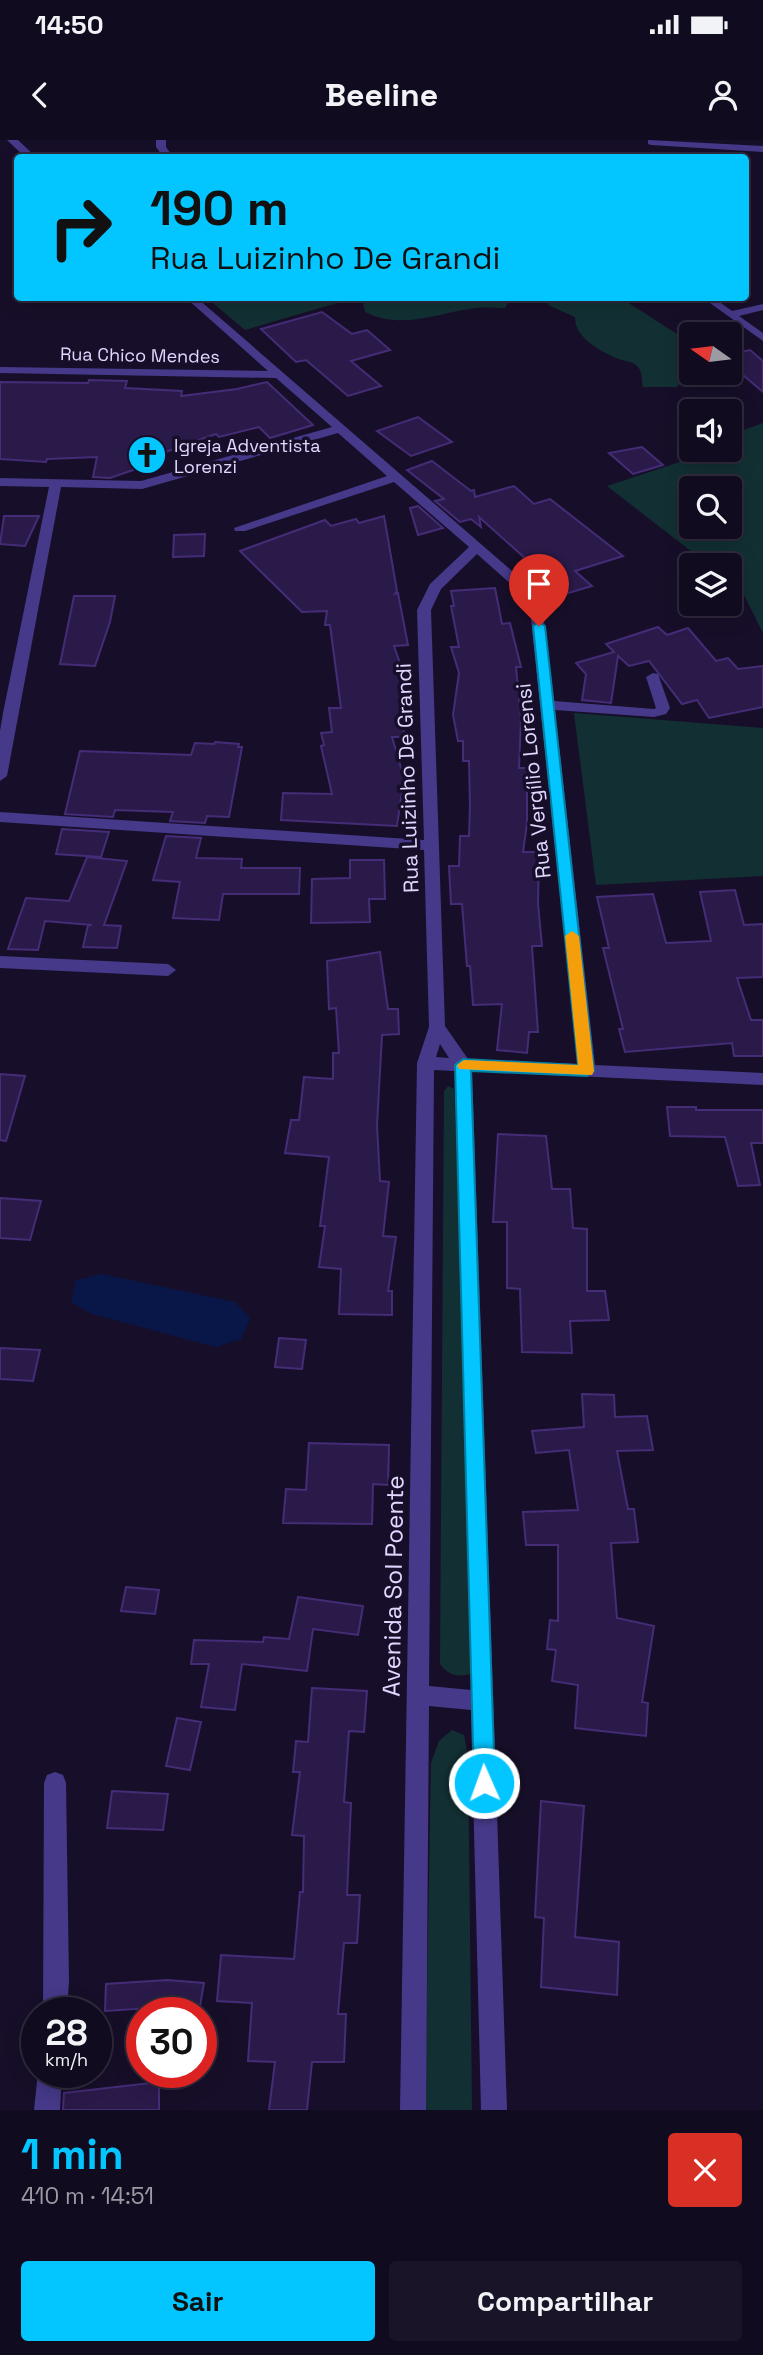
<!DOCTYPE html>
<html lang="pt">
<meta charset="utf-8">
<style>
body{margin:0;font-family:"Space Grotesk",sans-serif;background:#1a1428;color:#f1f3f6;height:100vh;display:flex;flex-direction:column;font-size:26px;white-space:nowrap}
*{box-sizing:border-box;margin:0}
p{font-size:23px;color:#9c9ba4}
.icon{flex:none;width:38px;height:38px;fill:none;stroke:currentColor;stroke-width:2;stroke-linecap:round;stroke-linejoin:round}
.map{position:relative;height:1970px;overflow:hidden}
.details{display:flex;flex-direction:column;background:#110b1f;flex:1}
.details>*{flex:none}
.banner{position:absolute;left:14px;top:14px;width:735px;height:147px;border-radius:7px;box-shadow:0 4px 18px #0003,0 0 0 2px #302b3d;background:#03c5ff;color:#111;overflow:hidden}
.needle{width:46px;rotate:284deg}
.buttons{position:absolute;left:679px;top:182px;display:grid;gap:14px}
.buttons a{display:grid;place-items:center;width:63px;height:63px;border-radius:7px;background:#110b1f;box-shadow:0 4px 18px #0003,0 0 0 2px #302b3d;font-size:35px}
.speed{position:absolute;left:21px;top:1857px;display:flex;gap:14px;font-size:35px;font-weight:700;text-align:center}
.speed>*{display:grid;place-content:center;width:91px;height:91px;border-radius:50%;background:#110b1f;box-shadow:0 4px 18px #0003,0 0 0 2px #302b3d;line-height:1}
.speed small{font-size:18px;font-weight:400}
.speed .limit{border:10px solid #d22;background:#fff;color:#111}
.pin{position:absolute;display:grid;place-items:center;width:60px;height:60px;color:#fff;margin:-72px -30px;border-radius:50% 50% 50% 0;rotate:-45deg;box-shadow:0 0 7px #0007}
.pin .icon{rotate:45deg}
.me{position:absolute;width:77px;margin:-38px;rotate:358deg;stroke-linejoin:round;filter:drop-shadow(0 0 5px #0008)}
.turn{display:flex;align-items:center;gap:24px;height:147px;padding:0 21px;font-size:32px}
.turn .icon{width:91px;height:91px;stroke-width:2.5}
.turn b{display:block;font-size:49px;line-height:60px}
.round{display:grid;place-items:center;flex:none;width:74px;height:74px;border-radius:7px;background:#1a1428}
.overview{display:flex;align-items:center;justify-content:space-between;height:119px;padding:0 21px}
h1{font-size:42px;font-weight:700;line-height:52px;color:#03c5ff}
.primary-button{display:flex;gap:14px;margin-top:auto;padding:14px 21px}
.primary-button a{flex:1;height:80px;border-radius:7px;background:#03c5ff;color:#111;font-size:28px;font-weight:700;line-height:80px;text-align:center}
.primary-button a+a{background:#1a1428;color:#f1f3f6}
.status{display:flex;justify-content:space-between;align-items:center;height:49px;padding:0 35px;background:#110b1f;direction:ltr}
.status svg{height:19px;fill:currentColor}
header{display:flex;justify-content:space-between;align-items:center;height:91px;padding:0 21px;background:#110b1f;font-size:32px;font-weight:700}
.map>svg:first-child{display:block}
</style>
<div class="status"><b>14:50</b><svg viewBox="0 0 49 12"><path d="M0 12V9h3v3zM5 12V6h3v6zM10 12V3h3v9zM15 12V0h3v12zM26 1h20v11H26zM47 4h2v5h-2z"/></svg></div>
<header><svg class="icon" aria-label="back" viewBox="0 0 24 24"><path d="M15 5l-7 7 7 7"/></svg>Beeline<svg class="icon" aria-label="person" viewBox="0 0 24 24"><circle cx="12" cy="8" r="4"/><path d="M4 21q1-7 8-7t8 7"/></svg></header>
<div class="map">
<svg width="763" height="1970" viewBox="0 0 763 1970">
<rect width="100%" height="100%" fill="#170f29"/>
<!-- green -->
<g fill="#123033" fill-rule="evenodd">
<polygon points="207,158 339,158 344,161 245,190"/>
<path d="M362 158H511L505 168C496 168 486 167 477 168 439 172 403 191 365 172Z"/>
<path d="M542 158H621L691 203V231L677 247H643C642 242 642 235 640 230 635 220 624 222 616 218 599 210 575 198 575 177L550 166Z"/>
<path d="M763 283V493L742 451 730 441V425H709L607 346 683 321 676 314 691 308 730 310V295ZM730 348V387H691V348Z"/>
<polygon points="574,573 763,588 763,736 596,745"/>
<path d="M448 946 454 949 476 1519 472 1534C457 1537 449 1536 440 1524L444 951Z"/>
<polygon points="452,1590 464,1595 468,1616 472,1970 425,1970 431,1623 439,1601"/>
</g>
<!-- water -->
<polygon fill="#091748" points="102,1134 235,1162 250,1178 241,1199 216,1207 92,1174 71,1162 76,1140"/>
<!-- building -->
<g fill="#2a1a4a" stroke="#442c77" stroke-width="2">
<polygon points="322,172 352,194 367,190 390,210 351,221 381,246 348,256 306,220 296,222 261,189"/>
<polygon points="750,210 763,221 763,252 730,224 730,214"/>
<polygon points="89,240 127,241 125,248 182,251 181,256 237,249 267,242 313,285 270,298 259,287 219,297 216,294 160,314 165,319 110,338 93,337 97,317 47,319 46,322 0,319 0,242 88,243"/>
<polygon points="418,277 452,302 411,316 377,291"/>
<polygon points="642,307 663,325 633,334 609,313"/>
<polygon points="432,321 471,351 474,350 475,357 514,346 534,364 550,359 623,416 575,431 592,446 565,454 479,377 481,387 471,379 460,382 435,361 444,359 407,330"/>
<polygon points="418,366 443,388 418,395 410,368"/>
<polygon points="4,376 39,376 25,406 0,404"/>
<polygon points="384,376 397,451 395,454 398,453 408,505 394,506 408,546 400,547 404,561 399,562 405,597 392,597 404,638 397,686 281,680 283,653 332,654 321,606 324,605 321,593 332,592 329,568 341,568 330,485 325,485 327,471 302,472 240,411 325,380 331,386 356,379 359,383"/>
<polygon points="205,394 204,416 173,417 174,395"/>
<polygon points="495,448 502,484 510,483 521,527 516,527 521,579 519,628 527,628 527,684 523,712 539,712 538,764 542,806 532,806 538,892 529,892 527,913 497,910 502,864 473,865 470,826 467,826 462,764 451,764 449,726 459,726 460,696 469,696 470,665 469,621 463,621 463,601 458,601 453,575 459,533 451,507 459,507 451,466 454,466 451,451"/>
<polygon points="74,456 115,456 110,482 95,526 60,524"/>
<polygon points="658,487 667,495 688,488 716,521 728,518 738,529 763,526 763,567 709,578 697,560 682,564 649,521 629,526 618,516 611,563 582,560 586,534 576,523 614,512 606,504"/>
<polygon points="215,602 239,604 238,607 242,607 229,677 207,676 205,683 170,681 173,672 115,670 113,677 65,674 80,611 191,615 195,603 214,604"/>
<polygon points="62,689 109,692 101,717 56,714"/>
<polygon points="166,696 201,698 196,718 242,719 241,728 300,728 299,754 223,754 219,780 173,778 180,742 153,740"/>
<polygon points="87,717 127,721 104,785 121,786 117,808 83,807 88,785 92,785 45,781 38,810 8,809 26,758 69,761"/>
<polygon points="350,720 384,720 385,759 369,759 370,782 311,783 312,739 350,738"/>
<polygon points="735,750 744,785 763,784 763,837 737,838 751,880 763,880 763,916 734,916 732,903 625,912 619,889 623,889 603,808 609,808 597,757 653,754 666,803 711,801 700,752"/>
<polygon points="380,812 388,869 398,869 399,894 382,895 377,985 380,1041 389,1042 383,1096 396,1097 388,1151 392,1151 392,1175 339,1174 341,1129 319,1127 325,1086 320,1086 329,1017 285,1013 291,980 299,980 304,937 333,939 333,913 339,913 336,868 329,869 327,821"/>
<polygon points="0,934 25,936 6,1001 0,1000"/>
<polygon points="667,967 696,967 696,970 763,970 763,1003 751,1003 760,1045 738,1046 725,997 670,996"/>
<polygon points="498,994 546,996 552,1049 570,1049 573,1088 587,1089 587,1151 605,1151 609,1180 570,1181 572,1213 522,1212 520,1149 507,1148 507,1082 493,1082"/>
<polygon points="0,1058 41,1061 30,1100 0,1098"/>
<polygon points="279,1198 306,1200 302,1229 275,1227"/>
<polygon points="0,1208 40,1210 33,1241 0,1239"/>
<polygon points="582,1254 614,1255 615,1277 647,1276 653,1310 617,1311 628,1369 634,1369 638,1402 611,1403 617,1478 654,1486 642,1562 648,1563 646,1596 575,1588 578,1545 552,1541 556,1510 547,1509 550,1480 558,1481 558,1405 526,1405 523,1372 578,1370 569,1310 536,1313 532,1291 584,1287"/>
<polygon points="309,1303 389,1305 388,1345 373,1344 372,1384 283,1383 286,1349 306,1350"/>
<polygon points="126,1447 159,1450 155,1474 121,1471"/>
<polygon points="298,1457 363,1466 358,1495 313,1489 307,1531 242,1524 235,1570 201,1567 209,1524 191,1524 194,1500 263,1502 264,1497 289,1499"/>
<polygon points="312,1548 367,1551 364,1592 349,1591 344,1662 351,1663 347,1755 360,1755 357,1803 344,1803 338,1874 346,1874 344,1922 312,1922 307,1970 269,1970 275,1922 248,1921 252,1863 217,1861 221,1815 294,1819 300,1752 303,1752 304,1696 292,1695 300,1632 293,1632 296,1601 308,1602"/>
<polygon points="177,1578 201,1582 190,1630 166,1626"/>
<polygon points="112,1651 168,1654 163,1690 107,1688"/>
<polygon points="541,1661 584,1666 575,1797 619,1802 617,1855 541,1847 544,1778 535,1777"/>
<polygon points="167,1840 204,1843 199,1872 166,1871 166,1867 105,1871 106,1844"/>
<polygon points="159,1942 159,1970 63,1970 64,1953"/>
</g>
<g fill="none" stroke-linecap="round" stroke-linejoin="round">
<!-- street -->
<g fill="#463989" fill-rule="evenodd">
<polygon points="7,0 18,0 37,18 26,18"/>
<polygon points="156,0 166,0 166,7 174,18 164,18 156,7"/>
<polygon points="648,0 763,6 763,12 651,5 648,4"/>
<path d="M186 158H197L541 456 554 561 654 569 656 568 646 537 653 533 658 534 670 568 666 574 654 577 555 570 595 925 763 933V945L472 931 507 1970H481L471 1570 429 1566 426 1970H400L417 923 429 887 424 710 0 682V672L424 700 417 470 430 444 469 407 394 342 245 391H235L234 388 387 336 338 293 142 349 61 347 7 636 0 641V591L3 573 49 347 0 346V338L141 341 332 287 276 238 0 233V227L268 231ZM477 414 529 460 578 924 468 919 445 886 431 470 441 449ZM440 904 449 918 436 917ZM434 930 455 931 471 1550 429 1546Z"/>
<polygon points="703,158 714,158 732,171 763,164 763,170 739,176 763,193 763,201"/>
<polygon points="0,816 168,824 176,830 168,836 0,828"/>
<polygon points="55,1632 63,1635 66,1643 69,1841 67,1872 43,1872 44,1643 47,1635"/>
<polygon points="38,1932 62,1932 60,1970 34,1970"/>
</g>
</g>
<!-- route -->
<polygon fill="#03c5ff" stroke="#0280a6" stroke-width="2" points="539,482 545,486 594,931 587,936 471,931 495,1643 492,1650 484,1653 477,1650 474,1643 455,925 463,919 578,925 533,486"/>
<!-- slow -->
<polygon fill="#f59e0b" points="572,791 579,796 594,931 592,935 459,929 457,925 464,920 578,925 565,796"/>
<!-- icons -->
<defs>
<g id="church-disc" transform="scale(2.0125)"><circle r="9.5" fill="#03c5ff" stroke="#170f29"/><path d="M-1.2-6h2.4v3.5h3.3v2.4h-3.3V6h-2.4V-.1h-3.3v-2.4h3.3Z" fill="#111"/></g>
</defs>
<g fill-rule="evenodd">
<use href="#church-disc" x="147" y="315"/>
</g>
<g text-anchor="middle" dominant-baseline="central" stroke-width="7" stroke-linejoin="round" paint-order="stroke">
<!-- far-street labels -->
<g font-size="18" fill="#e1d7ff" stroke="#170f29">
<text transform="translate(140 215) rotate(1)">Rua Chico Mendes</text>
</g>
<!-- far-poi labels -->
<g font-size="18" fill="#e1d7ff" stroke="#170f29" text-anchor="start">
<text x="174" y="305">Igreja Adventista<tspan x="174" dy="21">Lorenzi</tspan></text>
</g>
<!-- street labels -->
<g font-size="21" fill="#e1d7ff" stroke="#170f29">
<text transform="translate(407 638) rotate(-92)">Rua Luizinho De Grandi</text>
<text transform="translate(533 641) rotate(-96)">Rua Vergílio Lorensi</text>
</g>
<!-- near-street labels -->
<g font-size="24" fill="#e1d7ff" stroke="#170f29">
<text transform="translate(393 1446) rotate(-89)">Avenida Sol Poente</text>
</g>
</g>
</svg>
<div class="buttons">
<a><svg class="needle" viewBox="-14 -14 28 28"><path d="M0-13l5 13h-10z" fill="#e53935"/><path d="M0 13l5-13h-10z" fill="#9c9ba4"/></svg></a>
<a><svg class="icon" aria-label="sound" viewBox="0 0 24 24"><path d="M4 9h4l5-4v14l-5-4H4zM17 9q2 3 0 6"/></svg></a>
<a><svg class="icon" aria-label="search" viewBox="0 0 24 24"><circle cx="10" cy="10" r="6"/><path d="M15 15l6 6"/></svg></a>
<a><svg class="icon" aria-label="layers" viewBox="0 0 24 24"><path d="M12 4l9 5-9 5-9-5zM3 14l9 5 9-5"/></svg></a>
</div>
<div class="speed"><div>28<small>km/h</small></div><div class="limit">30</div></div>
<div class="pin" style="left:539px;top:486px;background:#d93025"><svg class="icon" aria-label="arrive" viewBox="0 0 24 24"><path d="M6 21V4h12l-3 4 3 4H6"/></svg></div>
<svg class="me" style="left:484px;top:1643px" viewBox="-20 -20 40 40"><circle r="17" fill="#03c5ff" stroke="#fff" stroke-width="3"/><path d="M0-11L8 9 0 5-8 9z" fill="#fff"/></svg>
<div class="banner">
<div class="turn"><svg class="icon" aria-label="right" viewBox="0 0 24 24"><path d="M7 20v-9h11M14 6l5 5-5 5"/></svg><div><b>190 m</b>Rua Luizinho De Grandi</div></div>
</div>
</div>
<section class="details">
<div class="overview"><div><h1>1 min</h1><p>410 m · 14:51</p></div><a class="round" style="background:#d93025;color:#fff"><svg class="icon" aria-label="close" viewBox="0 0 24 24"><path d="M6 6l12 12M18 6L6 18"/></svg></a></div>
<div class="primary-button"><a>Sair</a><a>Compartilhar</a></div>
</section>
